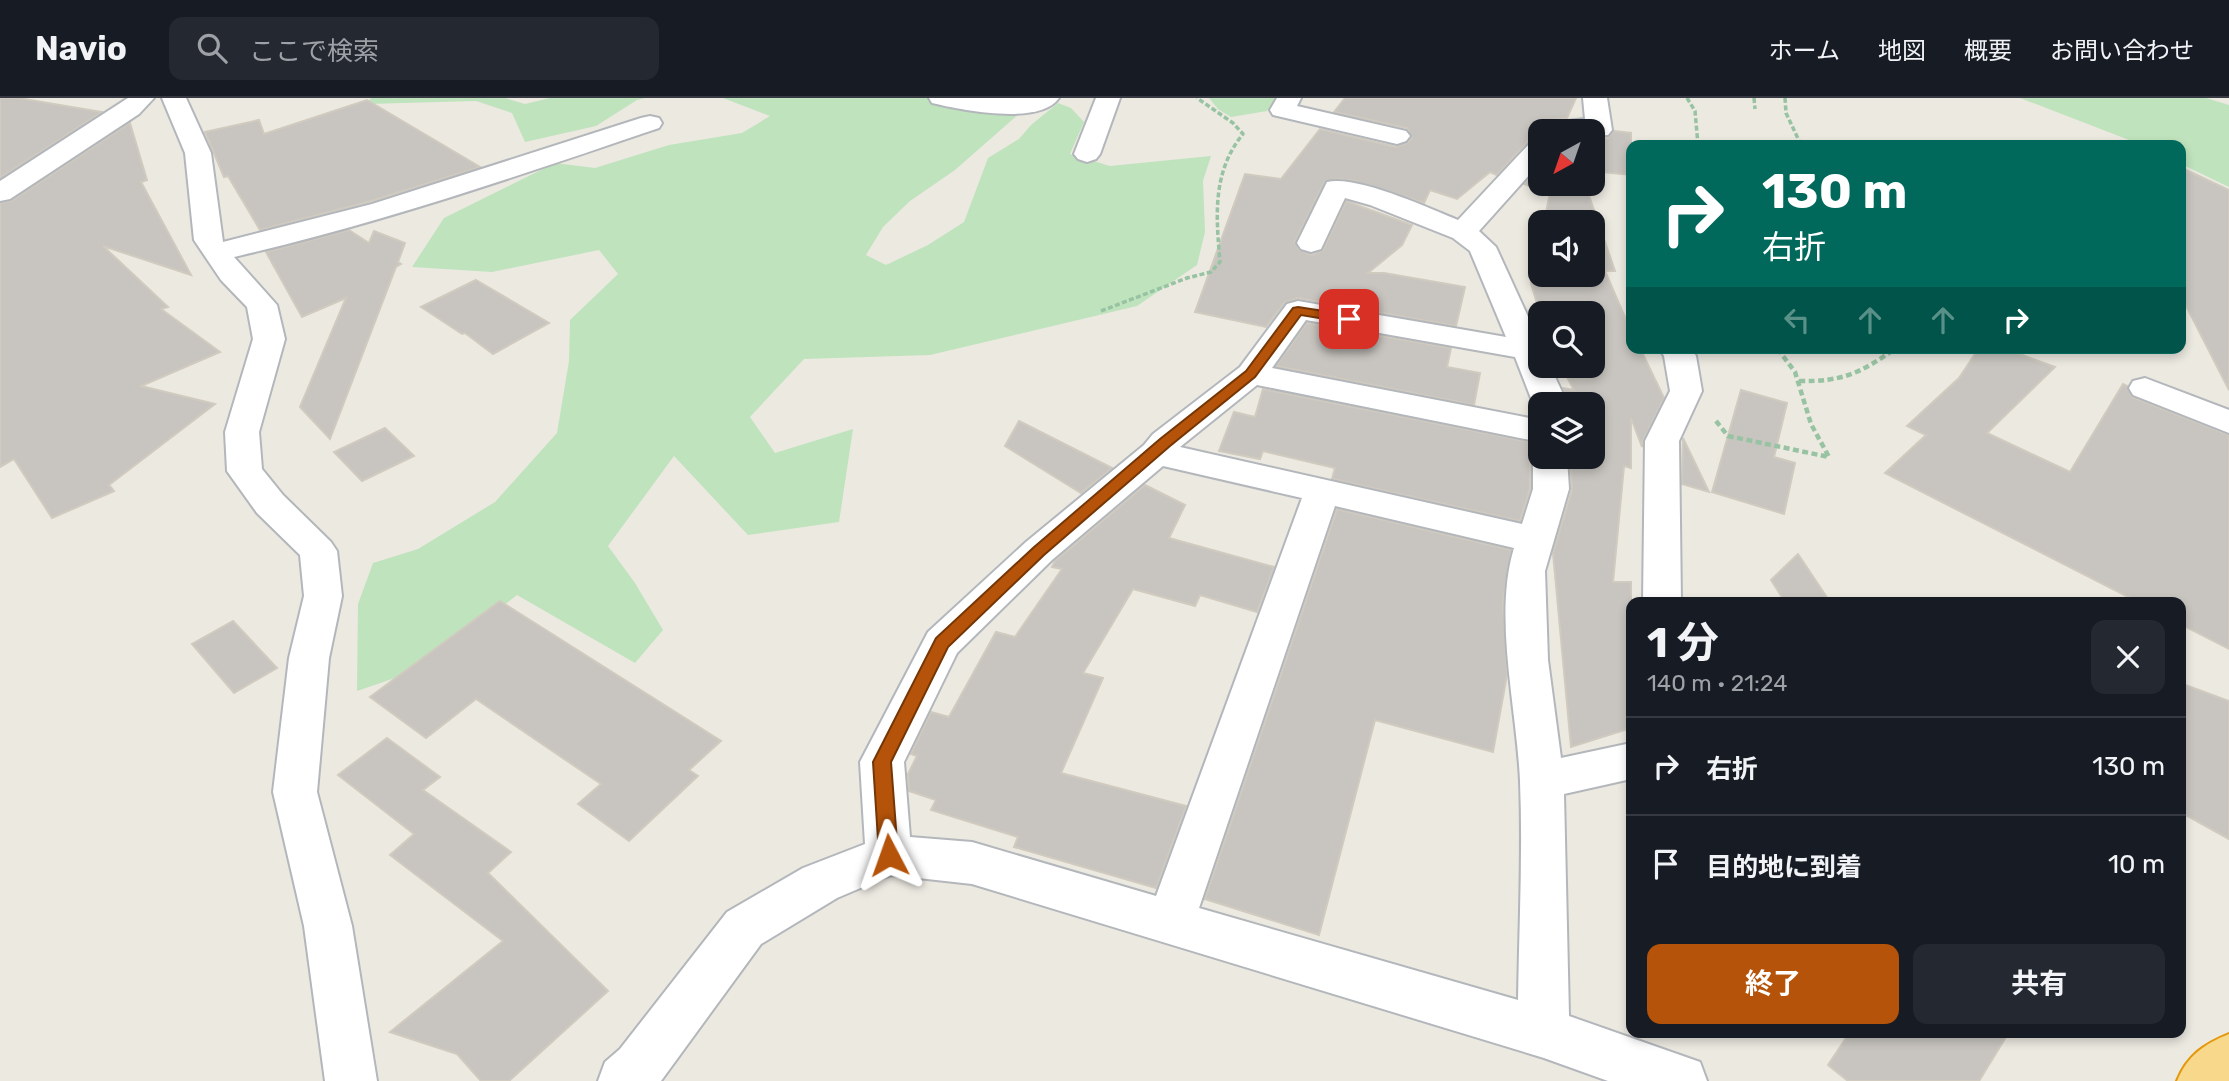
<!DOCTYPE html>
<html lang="ja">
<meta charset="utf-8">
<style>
body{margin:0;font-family:Rubik,"Noto Sans JP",sans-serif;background:#242831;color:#f1f3f6;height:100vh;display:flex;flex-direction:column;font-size:26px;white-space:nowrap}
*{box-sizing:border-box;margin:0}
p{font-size:23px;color:#9ea1a6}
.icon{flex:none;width:38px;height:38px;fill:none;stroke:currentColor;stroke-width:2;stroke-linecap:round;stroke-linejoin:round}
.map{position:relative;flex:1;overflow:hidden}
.side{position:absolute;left:1626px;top:499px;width:560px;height:441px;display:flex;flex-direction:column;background:#171b24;border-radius:14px;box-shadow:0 4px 10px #0003}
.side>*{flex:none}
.hud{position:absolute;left:1626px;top:42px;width:560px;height:214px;border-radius:14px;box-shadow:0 4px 10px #0003;background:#00695c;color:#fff;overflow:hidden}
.needle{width:46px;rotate:220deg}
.tools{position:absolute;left:1528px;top:21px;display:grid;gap:14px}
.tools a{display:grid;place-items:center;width:77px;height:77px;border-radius:14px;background:#171b24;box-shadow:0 4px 10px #0003;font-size:35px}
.pin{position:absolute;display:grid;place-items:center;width:60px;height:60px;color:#fff;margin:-30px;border-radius:14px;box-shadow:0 4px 10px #0006}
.me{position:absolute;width:77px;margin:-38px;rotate:356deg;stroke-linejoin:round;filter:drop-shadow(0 0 5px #0008)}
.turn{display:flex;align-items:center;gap:24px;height:147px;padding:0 21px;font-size:32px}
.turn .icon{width:91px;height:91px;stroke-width:2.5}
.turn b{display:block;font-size:49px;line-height:60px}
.lanes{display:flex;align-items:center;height:66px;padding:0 21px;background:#0003;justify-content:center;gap:35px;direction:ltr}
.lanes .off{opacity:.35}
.round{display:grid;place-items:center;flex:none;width:74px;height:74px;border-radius:14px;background:#242831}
.overview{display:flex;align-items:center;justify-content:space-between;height:119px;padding:0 21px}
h1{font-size:42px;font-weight:700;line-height:52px}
.primary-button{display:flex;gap:14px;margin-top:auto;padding:14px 21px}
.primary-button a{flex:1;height:80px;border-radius:14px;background:#b45309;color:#fff;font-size:28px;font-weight:700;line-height:80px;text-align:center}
.primary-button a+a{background:#242831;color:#f1f3f6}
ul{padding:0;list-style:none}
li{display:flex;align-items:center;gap:21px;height:98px;padding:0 21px;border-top:2px solid #363941}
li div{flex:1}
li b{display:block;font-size:26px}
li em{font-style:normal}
header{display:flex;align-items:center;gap:42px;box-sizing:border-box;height:98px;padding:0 35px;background:#171b24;border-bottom:2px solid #363941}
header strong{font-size:33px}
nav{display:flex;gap:38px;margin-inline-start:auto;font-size:24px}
.search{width:490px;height:63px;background:#242831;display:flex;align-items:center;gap:18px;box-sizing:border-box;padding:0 24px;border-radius:14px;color:#9ea1a6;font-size:26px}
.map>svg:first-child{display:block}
</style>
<header>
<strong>Navio</strong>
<div class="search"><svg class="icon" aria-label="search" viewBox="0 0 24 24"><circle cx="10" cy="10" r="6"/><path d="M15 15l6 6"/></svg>ここで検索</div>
<nav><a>ホーム</a><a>地図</a><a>概要</a><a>お問い合わせ</a></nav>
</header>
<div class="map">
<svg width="2229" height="983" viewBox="0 0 2229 983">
<rect width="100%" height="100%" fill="#ece9e1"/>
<!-- green -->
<g fill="#bfe3bd">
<polygon points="371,0 505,0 525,6 550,0 645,0 637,2 596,28 525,44 512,15 476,3 367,6"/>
<polygon points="723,0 1037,0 955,72 910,103 883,129 866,157 886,167 928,147 964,124 988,60 1019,41 1031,27 1058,5 1071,10 1084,24 1070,56 1110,68 1211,58 1203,83 1205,134 1197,167 1137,208 930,257 804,261 750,319 775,355 853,331 839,424 748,437 674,358 608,448 635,485 663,532 635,565 517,497 421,571 357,593 358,506 373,465 418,451 495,404 557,335 569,263 570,222 618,176 599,152 492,174 412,169 444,120 555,65 595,70 669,47 742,35 770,18"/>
<polygon points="1209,0 1277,0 1267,13 1231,19 1218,11"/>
<polygon points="2020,0 2206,0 2229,7 2229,89 2181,66 2180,47 2142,47"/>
</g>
<!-- building -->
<g fill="#c8c5c0" stroke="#d0cabf" stroke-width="2">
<polygon points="0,0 18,0 102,14 0,80"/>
<polygon points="1345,0 1576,0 1567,20 1548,23 1541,31 1540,39 1529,42 1497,77 1490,74 1457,101 1430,92 1424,105 1356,83 1340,81 1325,83 1295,144 1299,152 1312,157 1323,152 1346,103 1412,127 1402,147 1368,175 1384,175 1465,189 1456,228 1298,200 1285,204 1266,229 1195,214 1245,76 1281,81 1320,31 1396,49 1407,45 1412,40 1407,30 1334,14"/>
<polygon points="367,2 480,69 371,103 260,132 228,78 224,79 205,34 259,22 264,36"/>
<polygon points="130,25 147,82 141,84 191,177 103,148 168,209 161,211 220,254 141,288 215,306 109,387 114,393 52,420 14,361 0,369 0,105 11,103"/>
<polygon points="1614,33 1631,35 1631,77 1592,73 1592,41 1608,40"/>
<polygon points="1540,69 1540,86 1585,86 1615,173 1605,173 1631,233 1631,250 1640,250 1664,300 1643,342 1642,349 1631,320 1631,370 1624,368 1613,484 1631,484 1631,630 1571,649 1553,455 1572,392 1570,359 1592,359 1592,306 1566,306 1563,290 1574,292 1561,268 1592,268 1592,215 1540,215 1531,186 1540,142 1540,177 1592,177 1592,124 1544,124 1550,95 1524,86"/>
<polygon points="2180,69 2229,92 2229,292 2180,196"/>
<polygon points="349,132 369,145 374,133 405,145 398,164 401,166 396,169 330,341 300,309 346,200 302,219 266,154"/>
<polygon points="476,182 549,225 493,256 465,235 462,236 421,209"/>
<polygon points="1307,225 1451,250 1447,269 1480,275 1474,307 1276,268"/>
<polygon points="1979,250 2003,250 2055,269 1987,335 2070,374 2123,286 2127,288 2132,299 2229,337 2229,551 2180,526 2180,504 2138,504 1885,375 1926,337 1907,328 1959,280"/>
<polygon points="1263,291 1540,346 1530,359 1530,391 1520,423 1332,381 1335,370 1263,353 1260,361 1219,353 1234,314 1255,319"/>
<polygon points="1741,292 1787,305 1774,359 1795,365 1784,416 1712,394"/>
<polygon points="1019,323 1112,370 1081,395 1005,348"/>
<polygon points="385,330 414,358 362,383 334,354"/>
<polygon points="1683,340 1709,394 1682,386"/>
<polygon points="1145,387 1185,407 1169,440 1274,469 1257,514 1200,497 1195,508 1133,491 1083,575 1103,580 1061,675 1186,708 1156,790 1014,749 1018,739 931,712 936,702 909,693 908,676 917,658 911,656 931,614 949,619 996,534 1015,539 1062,471 1052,469 1055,463"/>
<polygon points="1337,411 1511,452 1503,505 1507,577 1493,654 1375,622 1319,837 1205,801"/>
<polygon points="1798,456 1830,504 1785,504 1771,482"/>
<polygon points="500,503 721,643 689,672 698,678 629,743 578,706 601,686 476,601 426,640 370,599"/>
<polygon points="233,523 277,570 234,595 192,546"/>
<polygon points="2180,585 2229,603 2229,741 2180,714"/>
<polygon points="387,640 440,679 423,692 511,754 488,775 608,893 509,983 481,983 457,956 390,934 503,843 390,757 414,736 338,677"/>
<polygon points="1850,934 2009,934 1979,983 1848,983 1828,967"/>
</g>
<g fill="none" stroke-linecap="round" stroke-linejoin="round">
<!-- minor casing -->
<g stroke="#b3b7bb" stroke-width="4">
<g id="minor">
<polygon points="128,0 154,0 139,16 10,101 0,103 0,83"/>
<path d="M162 0H186L211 55 223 144 372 106 641 20 650 18 659 20 662 25 659 30C518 78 378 126 234 159L277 207 285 241 259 334 262 371 283 397 331 444 337 453 342 498 329 560 317 694 352 828 377 983H325L304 828 273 694 289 560 304 498 300 457 257 415 227 373 225 334 253 241 247 209 221 182 194 142 185 55Z"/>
<path d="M929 0H1059C1040 28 961 12 932 5Z"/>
<polygon points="1096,0 1120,0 1100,56 1096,61 1087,64 1078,61 1074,56"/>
<polygon points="1277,0 1301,0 1297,8 1406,33 1410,38 1406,43 1397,46 1273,17 1270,12"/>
<polygon points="1583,0 1607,0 1612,32 1608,37 1592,38 1592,33 1543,33 1550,25 1585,21"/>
<path d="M1540 41V65L1479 133 1496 149 1540 245V268H1550L1563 296 1564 306H1540V314L1536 313 1515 259 1306 222 1272 270 1540 322V344L1257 287 1180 349 1522 426 1533 391V359L1538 351 1540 350V359H1567L1569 391 1545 473 1548 562 1561 660 1631 645V681L1564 696 1569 918 1700 964 1707 983H1608L1544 960 972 786 891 777 837 800 761 846 661 983H598L605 964 620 951 727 814 803 770 865 746 860 664 928 534 1026 444 1144 347 1153 336 1240 269 1287 206 1298 203 1506 239 1470 153 1453 140 1370 107 1345 100 1321 151 1311 154 1301 151 1297 145 1327 84C1357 77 1428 110 1458 122L1531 44ZM1163 368 1302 400 1156 798 972 744 910 739 904 664 957 555 1052 462ZM1335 408 1514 450C1493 518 1517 612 1520 683 1523 756 1519 830 1518 902L1199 810Z"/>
<polygon points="1659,250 1691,250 1696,258 1702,293 1679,343 1681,504 1643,504 1645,343 1670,293 1664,258"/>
<polygon points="2145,280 2229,312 2229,335 2133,297 2129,290 2133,283"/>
</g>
</g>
<!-- highway casing -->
<g stroke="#e39709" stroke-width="4">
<path id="highway" d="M2229 936V983H2177C2187 958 2204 946 2229 936Z"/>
</g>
<!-- path-far1 -->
<g stroke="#97c3a2" stroke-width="3.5" stroke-dasharray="5 2.5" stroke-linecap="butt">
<polyline points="1687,0 1695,13 1698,47"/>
<polyline points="1754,0 1755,11"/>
<polyline points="1785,0 1786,15 1801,47"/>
<path d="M1101 213 1187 180 1211 174 1220 164C1216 118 1212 74 1243 36L1233 25 1197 0"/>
</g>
<!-- path -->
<g stroke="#97c3a2" stroke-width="4.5" stroke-dasharray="6 3.5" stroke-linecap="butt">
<path d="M1799 283C1842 284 1861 275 1896 250"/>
<polyline points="1716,323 1728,338 1829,359 1811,326 1795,274 1777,250"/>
</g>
<!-- minor -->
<use href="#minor" fill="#fff" fill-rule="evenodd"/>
<!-- highway -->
<use href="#highway" fill="#f8d88b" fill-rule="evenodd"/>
</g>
<!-- route -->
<polygon fill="#b45309" stroke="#753606" stroke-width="2" points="1298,209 1349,217 1355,221 1349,225 1301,217 1255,279 1170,348 1044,457 948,549 891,664 898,757 896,763 889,766 882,763 879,757 873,664 936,540 1033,450 1160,341 1246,273 1293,210"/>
</svg>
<div class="tools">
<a><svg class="needle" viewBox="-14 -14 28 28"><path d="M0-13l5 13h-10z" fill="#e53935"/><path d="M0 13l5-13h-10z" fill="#9ea1a6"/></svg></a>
<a><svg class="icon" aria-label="sound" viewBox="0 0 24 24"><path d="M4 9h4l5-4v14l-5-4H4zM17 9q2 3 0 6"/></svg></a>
<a><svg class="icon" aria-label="search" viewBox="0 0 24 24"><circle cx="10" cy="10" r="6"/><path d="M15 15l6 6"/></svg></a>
<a><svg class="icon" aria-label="layers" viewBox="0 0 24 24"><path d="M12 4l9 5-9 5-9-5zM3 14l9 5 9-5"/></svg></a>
</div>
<div class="pin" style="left:1349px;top:221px;background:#d93025"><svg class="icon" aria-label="arrive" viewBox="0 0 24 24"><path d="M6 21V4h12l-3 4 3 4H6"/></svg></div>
<svg class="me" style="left:889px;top:757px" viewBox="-20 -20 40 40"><path d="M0-17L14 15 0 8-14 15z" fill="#b45309" stroke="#fff" stroke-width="4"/></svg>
<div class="hud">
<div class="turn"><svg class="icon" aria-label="right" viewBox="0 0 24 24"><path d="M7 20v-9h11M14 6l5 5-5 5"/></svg><div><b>130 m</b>右折</div></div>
<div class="lanes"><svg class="icon off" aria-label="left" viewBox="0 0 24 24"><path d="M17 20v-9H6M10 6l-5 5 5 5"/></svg><svg class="icon off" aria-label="ahead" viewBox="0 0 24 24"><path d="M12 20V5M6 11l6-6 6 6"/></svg><svg class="icon off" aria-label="ahead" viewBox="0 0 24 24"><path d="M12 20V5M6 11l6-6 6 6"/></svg><svg class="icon" aria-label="right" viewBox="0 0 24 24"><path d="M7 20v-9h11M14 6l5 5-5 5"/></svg></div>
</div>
<section class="side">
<div class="overview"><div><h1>1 分</h1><p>140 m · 21:24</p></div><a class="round"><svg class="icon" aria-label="close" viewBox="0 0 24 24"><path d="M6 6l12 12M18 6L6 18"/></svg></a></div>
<ul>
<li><svg class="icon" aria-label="right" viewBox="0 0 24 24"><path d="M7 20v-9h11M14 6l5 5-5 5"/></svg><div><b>右折</b></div><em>130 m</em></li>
<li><svg class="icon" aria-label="arrive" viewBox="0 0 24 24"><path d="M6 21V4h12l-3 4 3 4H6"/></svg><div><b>目的地に到着</b></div><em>10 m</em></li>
</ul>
<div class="primary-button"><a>終了</a><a>共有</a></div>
</section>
</div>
